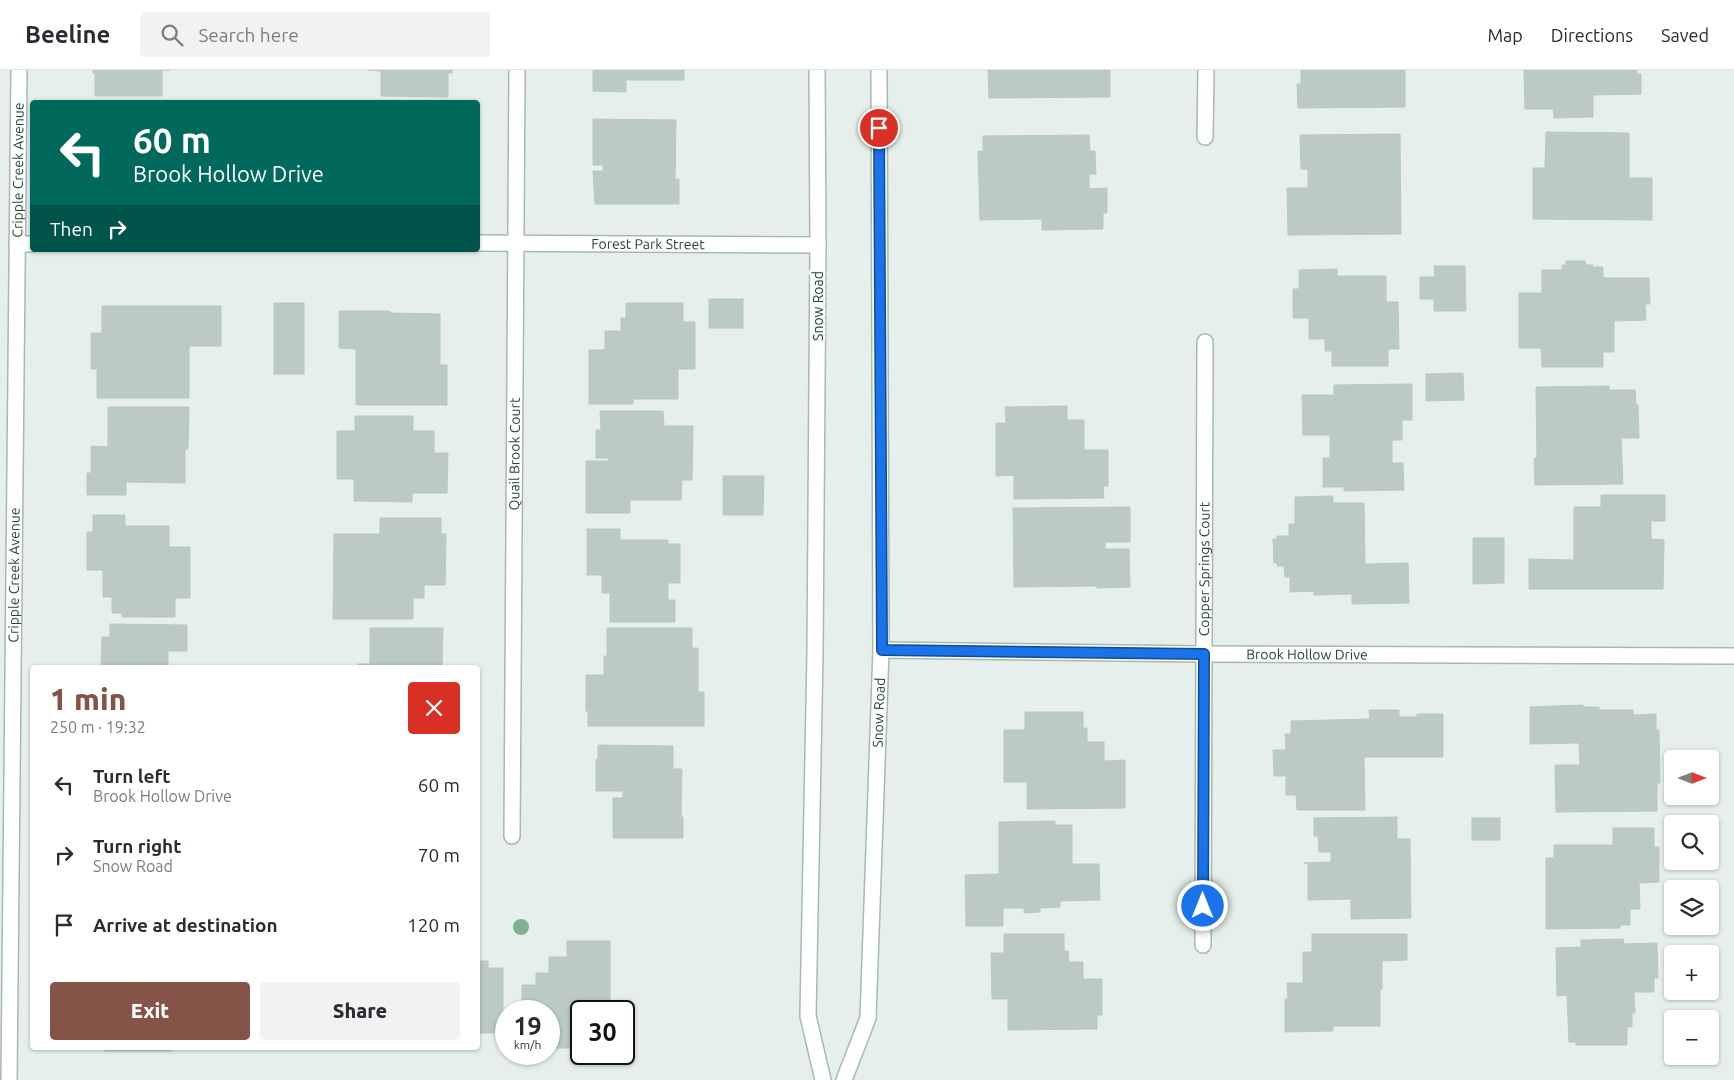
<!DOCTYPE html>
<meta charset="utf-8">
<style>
body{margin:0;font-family:Ubuntu,sans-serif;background:#f2f2f3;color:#2b2b33;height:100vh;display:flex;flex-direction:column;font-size:19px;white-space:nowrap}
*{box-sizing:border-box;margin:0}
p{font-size:16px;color:#7c7c81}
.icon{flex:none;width:28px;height:28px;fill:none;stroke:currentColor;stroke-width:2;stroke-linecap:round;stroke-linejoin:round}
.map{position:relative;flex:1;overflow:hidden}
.details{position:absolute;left:30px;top:595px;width:450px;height:385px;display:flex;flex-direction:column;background:#fff;border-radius:5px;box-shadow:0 1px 4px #0004}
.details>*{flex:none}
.hud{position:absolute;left:30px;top:30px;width:450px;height:152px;border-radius:5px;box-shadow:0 1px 4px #0004;background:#00695c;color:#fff;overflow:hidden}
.needle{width:32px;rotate:90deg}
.fabs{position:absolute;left:1664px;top:680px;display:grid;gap:10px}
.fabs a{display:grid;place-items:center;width:55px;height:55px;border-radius:5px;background:#fff;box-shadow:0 1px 4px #0004;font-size:25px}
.speed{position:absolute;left:495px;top:930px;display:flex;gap:10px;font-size:25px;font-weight:700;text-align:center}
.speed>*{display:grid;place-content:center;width:65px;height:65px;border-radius:50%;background:#fff;box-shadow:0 1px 4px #0004;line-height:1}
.speed small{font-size:12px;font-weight:400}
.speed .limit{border:2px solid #111;border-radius:8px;background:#fff;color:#111}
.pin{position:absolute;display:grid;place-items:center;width:42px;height:42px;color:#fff;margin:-21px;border:2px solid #fff;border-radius:50%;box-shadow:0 1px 5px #0007}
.me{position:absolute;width:55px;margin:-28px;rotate:0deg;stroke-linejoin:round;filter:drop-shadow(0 0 4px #0008)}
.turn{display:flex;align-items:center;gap:18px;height:105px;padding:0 20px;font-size:22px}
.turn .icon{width:65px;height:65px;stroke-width:2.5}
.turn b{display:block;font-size:35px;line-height:42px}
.then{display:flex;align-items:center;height:48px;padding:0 20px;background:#0003;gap:10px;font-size:19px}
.round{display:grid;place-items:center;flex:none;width:52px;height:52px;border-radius:5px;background:#f2f2f3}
.overview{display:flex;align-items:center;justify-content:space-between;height:85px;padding:0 20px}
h1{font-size:30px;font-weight:800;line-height:38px;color:#855347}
.cta{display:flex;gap:10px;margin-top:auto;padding:10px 20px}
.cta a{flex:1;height:58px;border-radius:5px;background:#855347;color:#fff;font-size:20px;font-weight:800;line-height:58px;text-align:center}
.cta a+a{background:#f2f2f3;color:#2b2b33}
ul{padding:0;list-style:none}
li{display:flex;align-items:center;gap:15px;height:70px;padding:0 20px}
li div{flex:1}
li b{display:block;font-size:19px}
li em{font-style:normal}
header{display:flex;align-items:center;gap:30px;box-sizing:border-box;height:70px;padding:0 25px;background:#fff;border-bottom:1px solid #e1e1e2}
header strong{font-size:24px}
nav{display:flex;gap:28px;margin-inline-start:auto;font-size:18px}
.search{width:350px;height:45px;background:#f2f2f3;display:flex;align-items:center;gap:12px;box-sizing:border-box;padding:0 18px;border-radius:5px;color:#7c7c81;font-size:19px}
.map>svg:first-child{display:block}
</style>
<header>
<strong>Beeline</strong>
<div class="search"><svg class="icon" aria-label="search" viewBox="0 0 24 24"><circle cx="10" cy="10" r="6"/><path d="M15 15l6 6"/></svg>Search here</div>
<nav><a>Map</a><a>Directions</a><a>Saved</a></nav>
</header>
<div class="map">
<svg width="1734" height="1010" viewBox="0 0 1734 1010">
<rect width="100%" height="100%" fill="#e6efeb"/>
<!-- building -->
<g fill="#bbcac4" stroke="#b8c9c2">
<polygon points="93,0 170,0 162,0 162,26 95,26 95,3 93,3"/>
<polygon points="368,0 452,0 452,3 448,3 448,27 381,26 381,1"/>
<polygon points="593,0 684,0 684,10 626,10 626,22 593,21"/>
<polygon points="988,0 1110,0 1110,27 989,28"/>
<polygon points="1301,0 1405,0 1405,37 1298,38 1297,14 1301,14"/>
<polygon points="1524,0 1637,0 1637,4 1641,4 1641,24 1593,25 1593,47 1554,48 1553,39 1525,39"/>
<polygon points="593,49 676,50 675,109 679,109 679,134 595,134 593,101 603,101 603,95 593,95"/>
<polygon points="1546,62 1629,63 1629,108 1652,108 1652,150 1533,149 1533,98 1545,98"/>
<polygon points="1400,64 1401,164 1288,165 1287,118 1308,118 1308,99 1301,99 1300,65"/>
<polygon points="1089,65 1090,81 1095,81 1096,104 1089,104 1089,119 1107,118 1107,143 1103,143 1103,159 1042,160 1042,149 980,150 978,81 983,81 983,66"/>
<polygon points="1566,191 1585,191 1586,195 1593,195 1593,197 1603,197 1603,208 1649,208 1650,234 1645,234 1646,250 1614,251 1614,282 1603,282 1603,297 1542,297 1541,278 1519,278 1519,223 1542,223 1542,200 1562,200 1562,195 1566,195"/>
<polygon points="1434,196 1465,196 1466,241 1434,241 1434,229 1420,229 1420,207 1435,207"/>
<polygon points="1337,199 1337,206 1386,206 1386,232 1398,232 1399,279 1388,279 1388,296 1332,296 1332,281 1325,281 1325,269 1309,269 1309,248 1293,248 1293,219 1299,219 1299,200"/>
<rect x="709" y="229" width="34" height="29"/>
<rect x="274" y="233" width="30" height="71"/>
<polygon points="626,233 683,233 683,252 695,252 695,299 678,299 678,329 633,329 633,334 589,334 589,280 605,280 605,261 621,261 621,248 626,248"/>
<polygon points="102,236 221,236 221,276 189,276 189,328 97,328 97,299 91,299 91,263 102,263"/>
<polygon points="339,241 390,241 390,243 440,244 440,295 447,295 447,335 356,335 356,279 339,278"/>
<polygon points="1463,303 1464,330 1426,331 1426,304"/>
<polygon points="1412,314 1412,350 1402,350 1402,370 1392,370 1392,393 1403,393 1404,420 1344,421 1344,417 1323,417 1323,388 1330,388 1330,365 1303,365 1302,325 1334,325 1334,315"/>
<polygon points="1609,316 1609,320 1635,320 1636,335 1638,335 1639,368 1621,368 1623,414 1535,415 1534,388 1537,388 1536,317"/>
<polygon points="1067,336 1067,350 1084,350 1084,380 1108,380 1108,416 1103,416 1104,428 1014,429 1014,405 996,406 996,353 1006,353 1005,337"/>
<polygon points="108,337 189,337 188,379 185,380 185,413 126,412 126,425 87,425 87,403 91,403 91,376 108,377"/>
<polygon points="600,341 663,341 664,356 693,356 692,410 682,410 681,430 630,430 630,443 586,443 586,391 609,391 609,388 596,388 596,360 601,360"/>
<polygon points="355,346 413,346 413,361 434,361 434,383 448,383 447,423 412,423 412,432 354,431 354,409 337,409 337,361 355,361"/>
<polygon points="723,406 764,406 763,445 723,445"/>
<polygon points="1601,425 1665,425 1665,451 1651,451 1651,469 1664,470 1663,519 1529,519 1529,489 1574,490 1574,437 1601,437"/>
<polygon points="1333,426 1333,433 1364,433 1365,494 1408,493 1409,533 1352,534 1352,524 1314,525 1314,521 1290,522 1290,507 1285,507 1284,496 1277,496 1277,493 1274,493 1273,469 1277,469 1277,466 1289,466 1289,454 1295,454 1295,427"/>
<polygon points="1130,437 1130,472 1105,472 1105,479 1129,479 1130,517 1097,518 1097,516 1014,517 1013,438"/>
<polygon points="93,445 125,445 125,456 169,456 169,477 190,477 190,528 175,528 175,547 122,547 122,543 112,543 112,527 103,527 103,500 87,500 87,462 93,462"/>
<polygon points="380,448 441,448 441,464 446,464 445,515 424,515 424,528 413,528 413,549 333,549 334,464 380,464"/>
<polygon points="587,459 620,459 620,470 668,470 668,474 680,474 680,513 668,513 668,530 675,530 675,552 610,552 610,523 602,523 602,505 587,505"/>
<polygon points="1473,468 1504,468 1504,513 1473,514"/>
<polygon points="110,554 187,555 187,581 168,581 168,598 87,598 101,596 102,567 110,567"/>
<polygon points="370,558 443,558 442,598 358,598 358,594 370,594"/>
<polygon points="607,558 692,558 692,578 698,578 698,622 704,622 704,656 588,656 588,641 586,641 586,605 604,605 604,586 607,586"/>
<polygon points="1583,635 1583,637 1599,637 1599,640 1633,640 1633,645 1656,644 1656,660 1659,660 1660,713 1657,713 1657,741 1556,742 1555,695 1580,695 1579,673 1530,674 1530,637"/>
<polygon points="1369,640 1399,640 1399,647 1417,647 1417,644 1443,644 1443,687 1364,687 1365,740 1297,740 1296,725 1286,725 1286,706 1274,706 1273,680 1286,680 1285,664 1291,664 1291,651 1370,649"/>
<polygon points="1025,642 1083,642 1083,658 1087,658 1087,672 1104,672 1104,691 1125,690 1125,738 1027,739 1027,712 1004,712 1004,660 1025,660"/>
<polygon points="598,675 673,676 673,699 682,699 681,747 683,747 683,768 613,768 613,728 623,728 623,721 596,721 596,689 598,689"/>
<polygon points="1397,747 1397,769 1410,769 1411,848 1351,849 1351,829 1308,830 1308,793 1304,793 1331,792 1331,782 1319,782 1318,766 1314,766 1314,748"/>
<rect x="1472" y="748" width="28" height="22"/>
<polygon points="1055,751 1055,755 1072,755 1072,794 1099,794 1100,830 1060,831 1060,837 1040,838 1040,842 1024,843 1024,838 1003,838 1003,856 966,856 965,805 999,804 999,752"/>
<polygon points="1613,758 1654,758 1654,777 1659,777 1659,812 1639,813 1640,839 1630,839 1630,855 1620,855 1620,858 1546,859 1546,788 1554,788 1554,775 1613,775"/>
<polygon points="1004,864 1064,864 1064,881 1068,881 1069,892 1083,892 1083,909 1102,909 1102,945 1097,945 1097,959 1008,960 1008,929 992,929 991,883 1004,883"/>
<polygon points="1312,864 1407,864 1407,890 1382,891 1382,919 1380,919 1380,956 1333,956 1333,961 1285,962 1285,929 1288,929 1287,913 1303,913 1303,882 1312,882"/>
<polygon points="1623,869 1624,874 1657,873 1658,908 1654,908 1654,922 1634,922 1635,943 1632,943 1632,957 1627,957 1627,975 1576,975 1576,972 1569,972 1567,925 1557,926 1556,878 1581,877 1581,870"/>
<polygon points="567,871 610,871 610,941 581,941 581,978 549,978 549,941 522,941 522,915 536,915 536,903 549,903 549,887 567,887"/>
<polygon points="478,891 488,891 488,898 503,898 503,963 478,963"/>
<rect x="105" y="978" width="66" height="3"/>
</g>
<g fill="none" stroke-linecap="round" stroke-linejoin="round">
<!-- street casing -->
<g stroke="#a8b8b2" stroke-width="18">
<g id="street">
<polyline points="1205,67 1206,0"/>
<path id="s1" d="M478 173 818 175"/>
<polyline points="17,174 32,174"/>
<path id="s2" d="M881 580 1204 584 1734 586"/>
<path id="s3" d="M512 766 517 0"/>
<path id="s4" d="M1203 875 1205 272"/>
<path id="s5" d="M9 1010 19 0"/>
</g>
</g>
<!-- secondary casing -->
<g stroke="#a4bbb3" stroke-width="18">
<g id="secondary">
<polyline points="817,0 818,175 815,583 808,946 823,1010"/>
<path id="s6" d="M844 1010 868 948 881 580 879 0"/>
</g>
</g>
<!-- street -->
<use href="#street" stroke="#fff" stroke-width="15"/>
<!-- secondary -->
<use href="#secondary" stroke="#fff" stroke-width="15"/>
</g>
<!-- trees -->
<circle fill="#80af93" cx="521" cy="857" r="8"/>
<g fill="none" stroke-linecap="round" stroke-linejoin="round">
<!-- route casing -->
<g stroke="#114b97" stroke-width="12">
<polyline id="route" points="879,58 882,580 1204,584 1203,836"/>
</g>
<!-- route -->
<use href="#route" stroke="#1a73e8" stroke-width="9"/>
</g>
<g text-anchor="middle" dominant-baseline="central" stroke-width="5" stroke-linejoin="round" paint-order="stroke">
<!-- street labels -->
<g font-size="14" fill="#24423a" stroke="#f7fbf9">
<text stroke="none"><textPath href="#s5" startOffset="910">Cripple Creek Avenue</textPath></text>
<text stroke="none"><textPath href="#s1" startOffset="170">Forest Park Street</textPath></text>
<text transform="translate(818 236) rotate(-90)">Snow Road</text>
<text stroke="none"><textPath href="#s3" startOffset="382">Quail Brook Court</textPath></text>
<text stroke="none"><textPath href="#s4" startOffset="376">Copper Springs Court</textPath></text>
<text stroke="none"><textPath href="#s5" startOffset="505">Cripple Creek Avenue</textPath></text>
<text stroke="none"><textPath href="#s2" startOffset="426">Brook Hollow Drive</textPath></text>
<text stroke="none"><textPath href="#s6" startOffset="372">Snow Road</textPath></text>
</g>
</g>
</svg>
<div class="fabs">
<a><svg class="needle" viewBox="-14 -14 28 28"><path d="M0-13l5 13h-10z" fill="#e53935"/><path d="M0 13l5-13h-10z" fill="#7c7c81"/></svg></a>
<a><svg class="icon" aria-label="search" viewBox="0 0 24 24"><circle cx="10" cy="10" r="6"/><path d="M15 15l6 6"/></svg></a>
<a><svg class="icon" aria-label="layers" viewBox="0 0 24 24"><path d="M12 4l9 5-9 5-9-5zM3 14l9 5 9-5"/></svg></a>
<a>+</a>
<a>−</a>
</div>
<div class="speed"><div>19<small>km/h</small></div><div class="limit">30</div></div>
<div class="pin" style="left:879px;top:58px;background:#d93025"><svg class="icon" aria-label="arrive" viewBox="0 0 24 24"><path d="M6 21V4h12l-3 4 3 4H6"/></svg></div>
<svg class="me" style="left:1203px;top:836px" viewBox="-20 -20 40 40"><circle r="17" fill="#1a73e8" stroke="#fff" stroke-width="3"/><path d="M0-11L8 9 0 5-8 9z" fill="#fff"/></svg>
<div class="hud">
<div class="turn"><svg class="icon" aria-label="left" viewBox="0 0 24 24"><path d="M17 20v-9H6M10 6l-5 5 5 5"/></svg><div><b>60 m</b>Brook Hollow Drive</div></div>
<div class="then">Then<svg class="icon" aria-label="right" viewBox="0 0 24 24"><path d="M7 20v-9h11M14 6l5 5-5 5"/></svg></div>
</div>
<section class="details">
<div class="overview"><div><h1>1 min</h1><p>250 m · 19:32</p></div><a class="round" style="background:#d93025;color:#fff"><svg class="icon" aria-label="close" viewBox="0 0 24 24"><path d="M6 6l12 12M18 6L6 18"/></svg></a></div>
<ul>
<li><svg class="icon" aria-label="left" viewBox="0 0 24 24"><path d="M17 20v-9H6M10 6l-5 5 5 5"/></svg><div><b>Turn left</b><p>Brook Hollow Drive</p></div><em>60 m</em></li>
<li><svg class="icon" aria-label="right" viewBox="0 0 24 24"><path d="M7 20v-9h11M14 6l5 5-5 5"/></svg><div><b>Turn right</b><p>Snow Road</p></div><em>70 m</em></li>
<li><svg class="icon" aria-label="arrive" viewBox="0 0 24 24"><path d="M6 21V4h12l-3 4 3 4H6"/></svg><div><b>Arrive at destination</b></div><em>120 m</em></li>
</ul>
<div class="cta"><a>Exit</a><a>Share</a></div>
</section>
</div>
